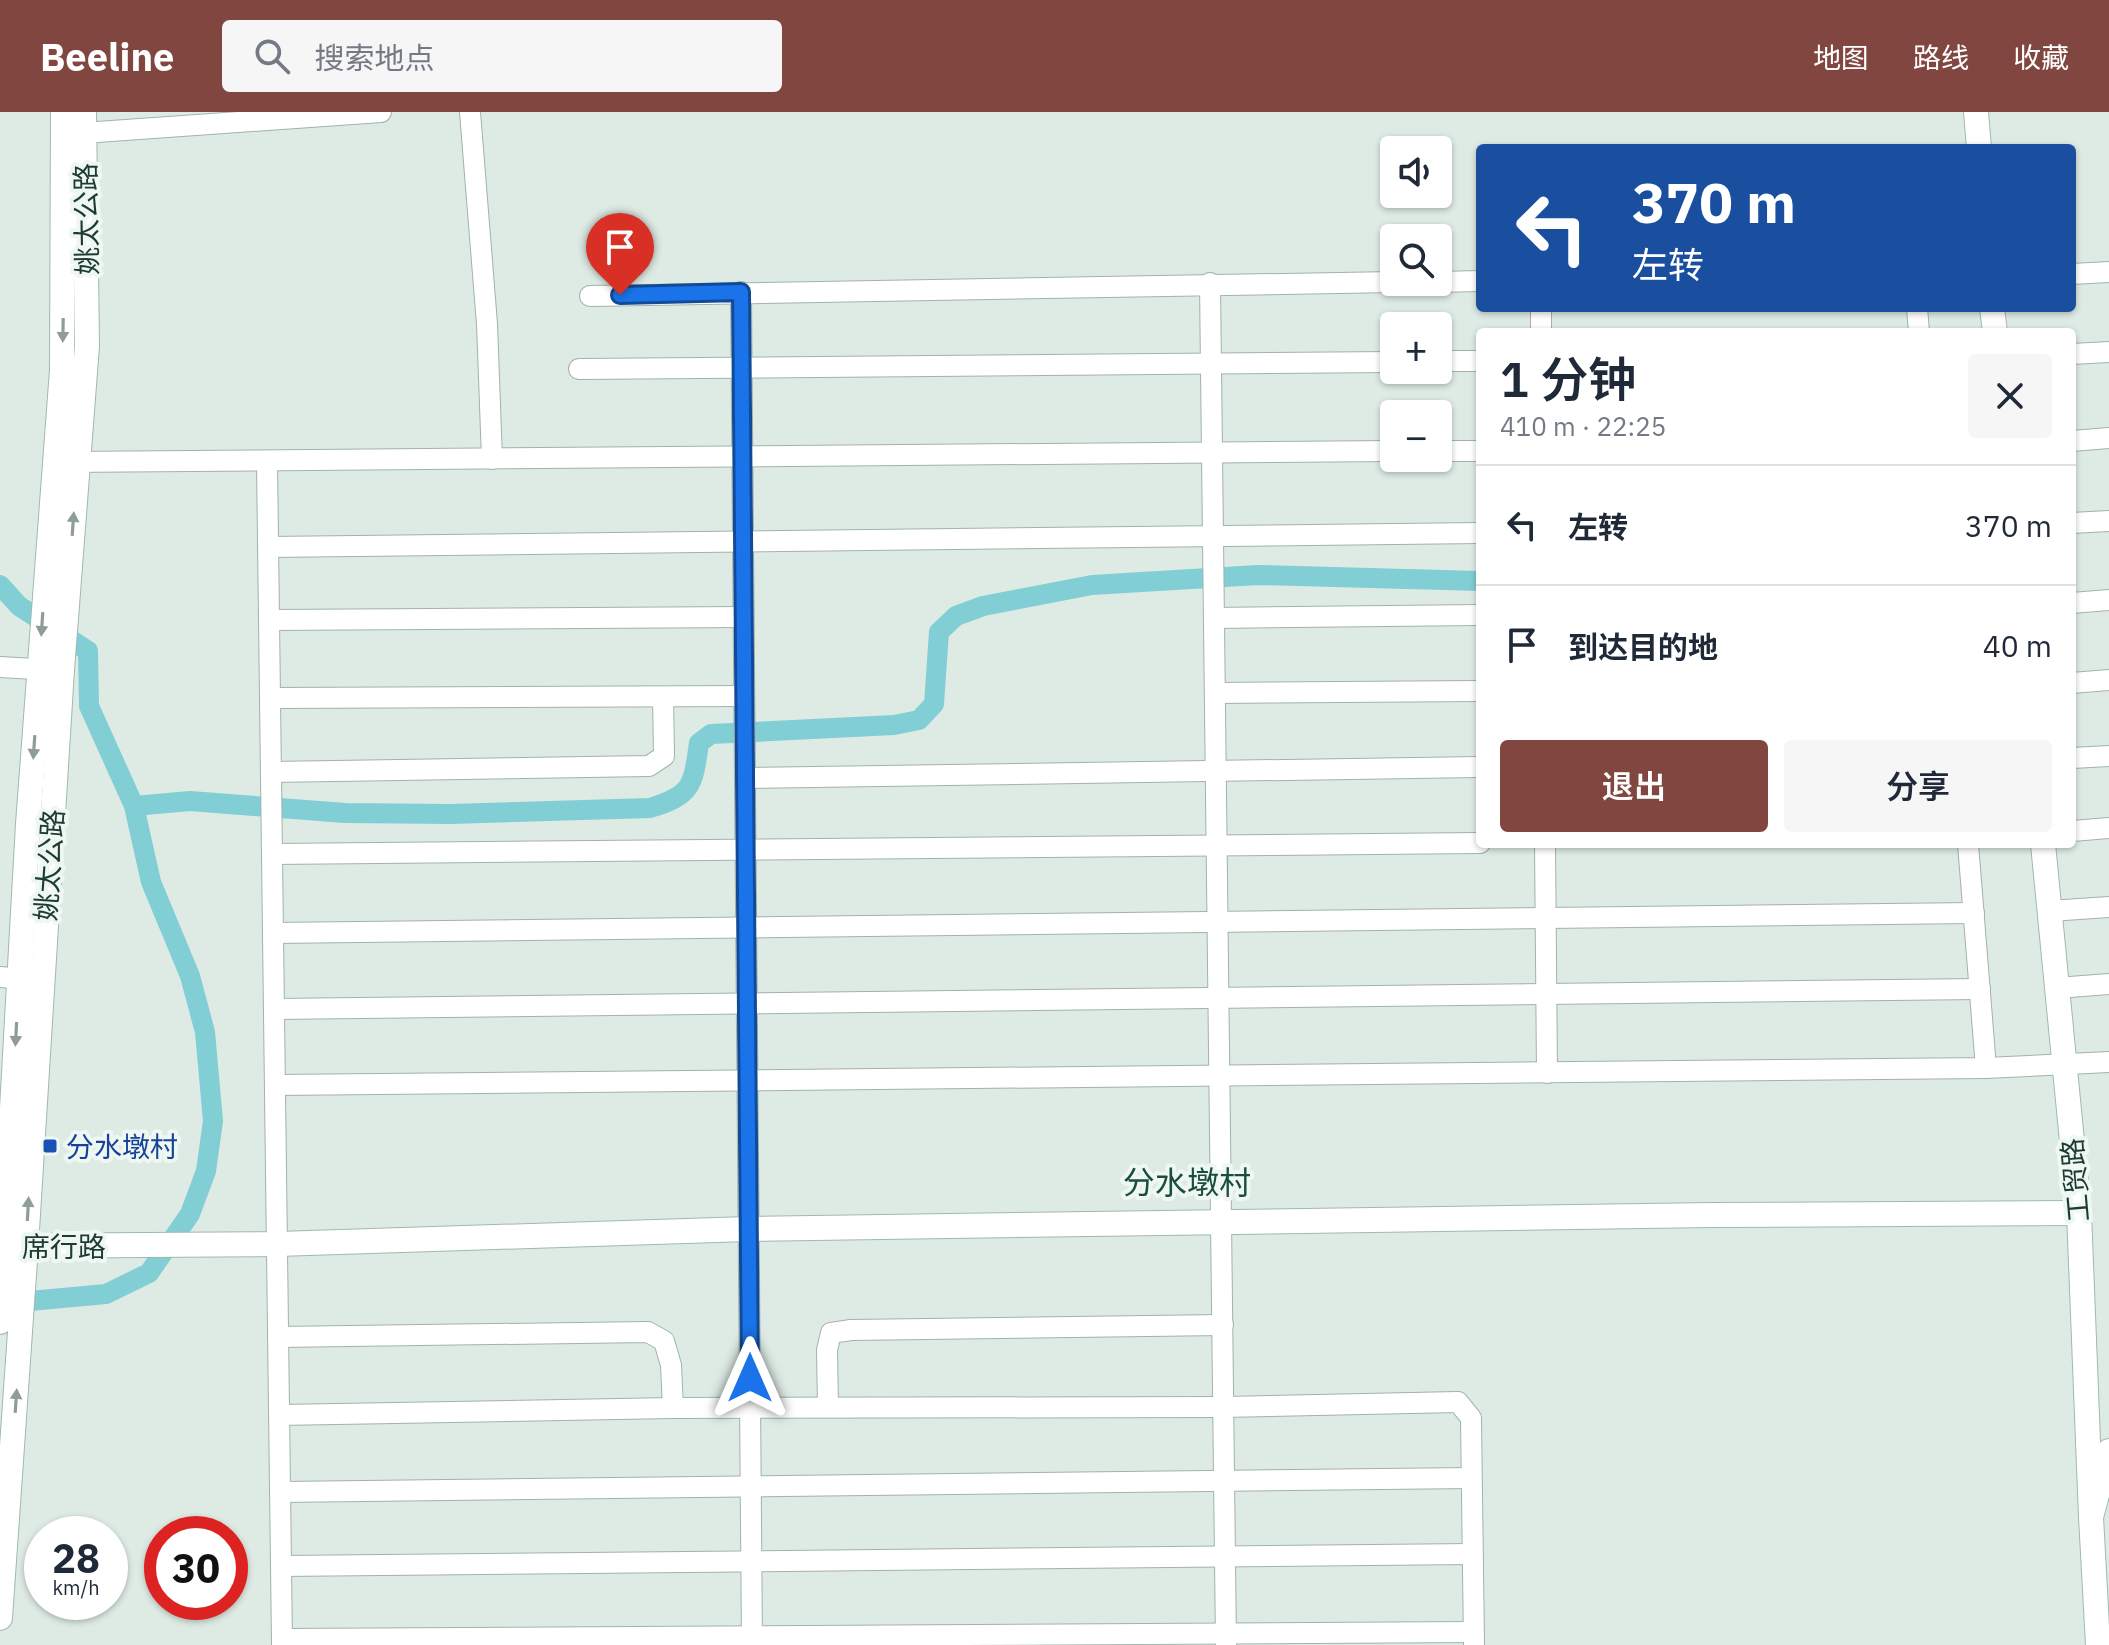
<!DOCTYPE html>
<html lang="zh">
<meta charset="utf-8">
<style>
body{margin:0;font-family:"IBM Plex Sans","Noto Sans SC",sans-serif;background:#f6f6f7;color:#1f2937;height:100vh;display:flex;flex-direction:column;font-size:30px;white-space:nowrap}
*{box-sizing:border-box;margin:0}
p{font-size:26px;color:#747a83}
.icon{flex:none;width:44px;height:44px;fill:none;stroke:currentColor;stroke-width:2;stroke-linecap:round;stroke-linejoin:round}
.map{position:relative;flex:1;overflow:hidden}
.drawer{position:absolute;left:1476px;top:216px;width:600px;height:520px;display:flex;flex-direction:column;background:#fff;border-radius:8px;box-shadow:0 2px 6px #0004}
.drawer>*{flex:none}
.banner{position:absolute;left:1476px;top:32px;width:600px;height:168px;border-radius:8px;box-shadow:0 2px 6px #0004;background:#1a4fa0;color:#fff;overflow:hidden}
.buttons{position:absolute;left:1380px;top:24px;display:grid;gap:16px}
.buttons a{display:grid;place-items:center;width:72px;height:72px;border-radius:8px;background:#fff;box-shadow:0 2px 6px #0004;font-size:40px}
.speed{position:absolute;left:24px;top:1404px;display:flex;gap:16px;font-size:40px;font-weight:700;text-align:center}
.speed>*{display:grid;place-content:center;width:104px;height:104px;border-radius:50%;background:#fff;box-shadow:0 2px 6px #0004;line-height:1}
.speed small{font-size:20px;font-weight:400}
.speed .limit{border:12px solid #d22;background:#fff;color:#111}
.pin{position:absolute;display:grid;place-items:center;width:68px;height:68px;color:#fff;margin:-82px -34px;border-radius:50% 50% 50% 0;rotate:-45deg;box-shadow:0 0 8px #0007}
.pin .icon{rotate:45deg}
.me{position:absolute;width:88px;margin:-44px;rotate:0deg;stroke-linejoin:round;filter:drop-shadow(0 0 6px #0008)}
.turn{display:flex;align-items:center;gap:28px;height:168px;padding:0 24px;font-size:36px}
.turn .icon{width:104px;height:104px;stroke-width:2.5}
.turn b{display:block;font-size:56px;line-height:68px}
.round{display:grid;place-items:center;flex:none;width:84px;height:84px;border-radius:8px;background:#f6f6f7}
.summary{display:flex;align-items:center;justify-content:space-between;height:136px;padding:0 24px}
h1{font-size:48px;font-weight:600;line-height:60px}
.cta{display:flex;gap:16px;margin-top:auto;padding:16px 24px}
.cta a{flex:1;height:92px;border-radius:8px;background:#824640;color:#fff;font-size:32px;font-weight:600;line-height:92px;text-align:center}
.cta a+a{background:#f6f6f7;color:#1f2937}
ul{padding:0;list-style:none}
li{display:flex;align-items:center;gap:24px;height:120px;padding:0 24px;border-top:2px solid #e0e1e3}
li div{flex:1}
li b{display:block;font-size:30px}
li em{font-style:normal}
header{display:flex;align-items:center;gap:48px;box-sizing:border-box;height:112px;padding:0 40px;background:#824640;color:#fff}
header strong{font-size:38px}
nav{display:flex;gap:44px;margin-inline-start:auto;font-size:28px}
.search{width:560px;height:72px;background:#f6f6f7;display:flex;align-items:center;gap:20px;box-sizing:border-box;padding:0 28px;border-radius:8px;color:#747a83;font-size:30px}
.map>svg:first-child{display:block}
</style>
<header>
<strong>Beeline</strong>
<div class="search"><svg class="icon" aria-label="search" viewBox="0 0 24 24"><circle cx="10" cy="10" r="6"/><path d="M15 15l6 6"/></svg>搜索地点</div>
<nav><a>地图</a><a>路线</a><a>收藏</a></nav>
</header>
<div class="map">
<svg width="2109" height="1533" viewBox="0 0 2109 1533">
<rect width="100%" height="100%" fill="#deebe4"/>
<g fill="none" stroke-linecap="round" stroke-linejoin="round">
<!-- canal -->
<g stroke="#81ced5" stroke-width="20">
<polyline points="0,473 19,494 88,539 89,594 134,694 151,770 190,864 205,920 213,1009 206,1059 190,1102 149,1161 106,1182 8,1191"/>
<path d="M134 694 190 689 345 701 450 702 650 696C693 683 693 673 699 631L711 622 894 613 919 608 934 592 939 520 956 504 983 494 1092 473 1258 463 1480 469"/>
</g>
<!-- street casing -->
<g stroke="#a1b3ab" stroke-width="22">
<g id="street">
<polyline points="470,0 487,212 492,347"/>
<polyline points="69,22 381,0"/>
<polyline points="2072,162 2109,160"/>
<polyline points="1438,170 1480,169"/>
<polyline points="1210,171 1226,1533"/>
<polyline points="741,180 752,1533"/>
<polyline points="590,184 1394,170"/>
<polyline points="1541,196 1541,220"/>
<polyline points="1917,196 1919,220"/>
<polyline points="2072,242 2109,240"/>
<polyline points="1438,249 1480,249"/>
<polyline points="579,257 1394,250"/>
<polyline points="2072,329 2109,326"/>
<polyline points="1438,339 1480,339"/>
<polyline points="267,349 282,1533"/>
<polyline points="64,350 1394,339"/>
<polyline points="2072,411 2109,409"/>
<polyline points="268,435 1480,421"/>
<polyline points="2072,491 2109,488"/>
<polyline points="1214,506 1480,503"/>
<polyline points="269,508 743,505"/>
<polyline points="0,555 52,558"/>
<polyline points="2072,571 2109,568"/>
<polyline points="1215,581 1480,579"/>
<polyline points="270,586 744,584"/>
<polyline points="2072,646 2109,644"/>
<polyline points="271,660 649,654 664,644 663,585"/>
<polyline points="745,666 1480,655"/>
<polyline points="2072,719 2109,716"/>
<polyline points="1545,732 1547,961"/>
<polyline points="1968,732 1986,956"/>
<polyline points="272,742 1480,731"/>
<polyline points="2050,799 2109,795"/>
<polyline points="273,821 1974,801"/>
<polyline points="0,865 34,868"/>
<polyline points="2057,876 2109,872"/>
<polyline points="274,897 1980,877"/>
<polyline points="275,973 1986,956 2109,950"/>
<polyline points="278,1225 648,1220 664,1229 671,1253 673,1296"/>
<polyline points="828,1295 827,1238 831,1221 851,1218 1223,1213"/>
<polyline points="279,1303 673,1296 1224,1295 1458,1290 1471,1306 1474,1533"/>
<polyline points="280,1380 1471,1366"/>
<polyline points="281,1454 1472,1442"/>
<polyline points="282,1527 1473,1520"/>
</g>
</g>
<!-- secondary casing -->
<g stroke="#9ebaae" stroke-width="26">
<g id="secondary">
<polyline points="1976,0 1979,36"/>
<polyline points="1992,196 1995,220"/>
<polyline points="2043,732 2079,1101 2091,1405"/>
<polyline points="0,1134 278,1132 748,1117 1712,1103 2079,1101"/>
<polyline points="0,1210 28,712 62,258 63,0"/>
<polyline points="0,1506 26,1134 62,558 87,234 84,0"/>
<polyline points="2098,1533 2091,1405 2109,1339"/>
</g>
</g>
<!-- street -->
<use href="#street" stroke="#fff" stroke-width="20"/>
<!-- secondary -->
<use href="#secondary" stroke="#fff" stroke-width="24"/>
</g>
<!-- one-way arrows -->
<defs><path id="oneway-solid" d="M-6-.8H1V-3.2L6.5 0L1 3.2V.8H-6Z" transform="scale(2)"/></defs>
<g fill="#8e9d98">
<use href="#oneway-solid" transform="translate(63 218) rotate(91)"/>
<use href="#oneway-solid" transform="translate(73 412) rotate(-86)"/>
<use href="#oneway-solid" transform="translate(42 512) rotate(94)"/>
<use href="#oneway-solid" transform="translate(34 635) rotate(94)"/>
<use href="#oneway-solid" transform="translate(16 922) rotate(93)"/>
<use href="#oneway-solid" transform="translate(28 1097) rotate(-87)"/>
<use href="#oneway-solid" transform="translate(16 1289) rotate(-86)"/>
</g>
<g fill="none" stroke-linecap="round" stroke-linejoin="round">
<!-- route casing -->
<g stroke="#114b97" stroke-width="20">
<polyline id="route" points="620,183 741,180 750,1266"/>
</g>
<!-- route -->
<use href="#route" stroke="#1a73e8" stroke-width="14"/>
</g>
<!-- markers -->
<rect fill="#1a4fb4" stroke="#eef7f2" stroke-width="3" x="42" y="1026" width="16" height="16" rx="4"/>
<g text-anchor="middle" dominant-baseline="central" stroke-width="8" stroke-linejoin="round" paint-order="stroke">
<!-- street labels -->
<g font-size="28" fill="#1e3b31" stroke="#eef7f2">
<text transform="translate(86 107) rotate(-91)">姚太公路</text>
<text transform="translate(49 753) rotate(-86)">姚太公路</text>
<text transform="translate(2075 1068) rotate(-95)">工贸路</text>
<text x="64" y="1134">席行路</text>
</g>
<!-- transit labels -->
<g font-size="28" fill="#164399" stroke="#eef7f2" text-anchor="start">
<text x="66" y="1034">分水墩村</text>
</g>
<!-- quarter labels -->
<g font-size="32" fill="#194e3d" stroke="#eef7f2">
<text x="1187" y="1070">分水墩村</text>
</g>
</g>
</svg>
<div class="buttons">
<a><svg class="icon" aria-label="sound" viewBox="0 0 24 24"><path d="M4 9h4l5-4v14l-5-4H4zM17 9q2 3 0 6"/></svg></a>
<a><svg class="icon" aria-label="search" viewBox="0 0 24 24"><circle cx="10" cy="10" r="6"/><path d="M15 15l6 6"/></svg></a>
<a>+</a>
<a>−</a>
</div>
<div class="speed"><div>28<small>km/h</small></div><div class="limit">30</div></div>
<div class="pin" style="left:620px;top:183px;background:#d93025"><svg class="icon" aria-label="arrive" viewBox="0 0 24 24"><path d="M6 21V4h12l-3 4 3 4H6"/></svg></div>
<svg class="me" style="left:750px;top:1266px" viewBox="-20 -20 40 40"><path d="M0-17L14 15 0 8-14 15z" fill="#1a73e8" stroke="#fff" stroke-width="4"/></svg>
<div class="banner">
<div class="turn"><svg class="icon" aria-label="left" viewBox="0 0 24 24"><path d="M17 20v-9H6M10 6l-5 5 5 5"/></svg><div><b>370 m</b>左转</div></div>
</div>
<section class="drawer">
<div class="summary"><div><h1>1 分钟</h1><p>410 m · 22:25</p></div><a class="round"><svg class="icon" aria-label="close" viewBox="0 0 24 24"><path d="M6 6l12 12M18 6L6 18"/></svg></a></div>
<ul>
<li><svg class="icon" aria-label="left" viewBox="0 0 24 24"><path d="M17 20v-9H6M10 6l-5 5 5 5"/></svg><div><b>左转</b></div><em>370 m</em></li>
<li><svg class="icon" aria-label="arrive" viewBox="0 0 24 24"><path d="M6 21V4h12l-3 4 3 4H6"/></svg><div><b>到达目的地</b></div><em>40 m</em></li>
</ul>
<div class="cta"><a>退出</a><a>分享</a></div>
</section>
</div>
